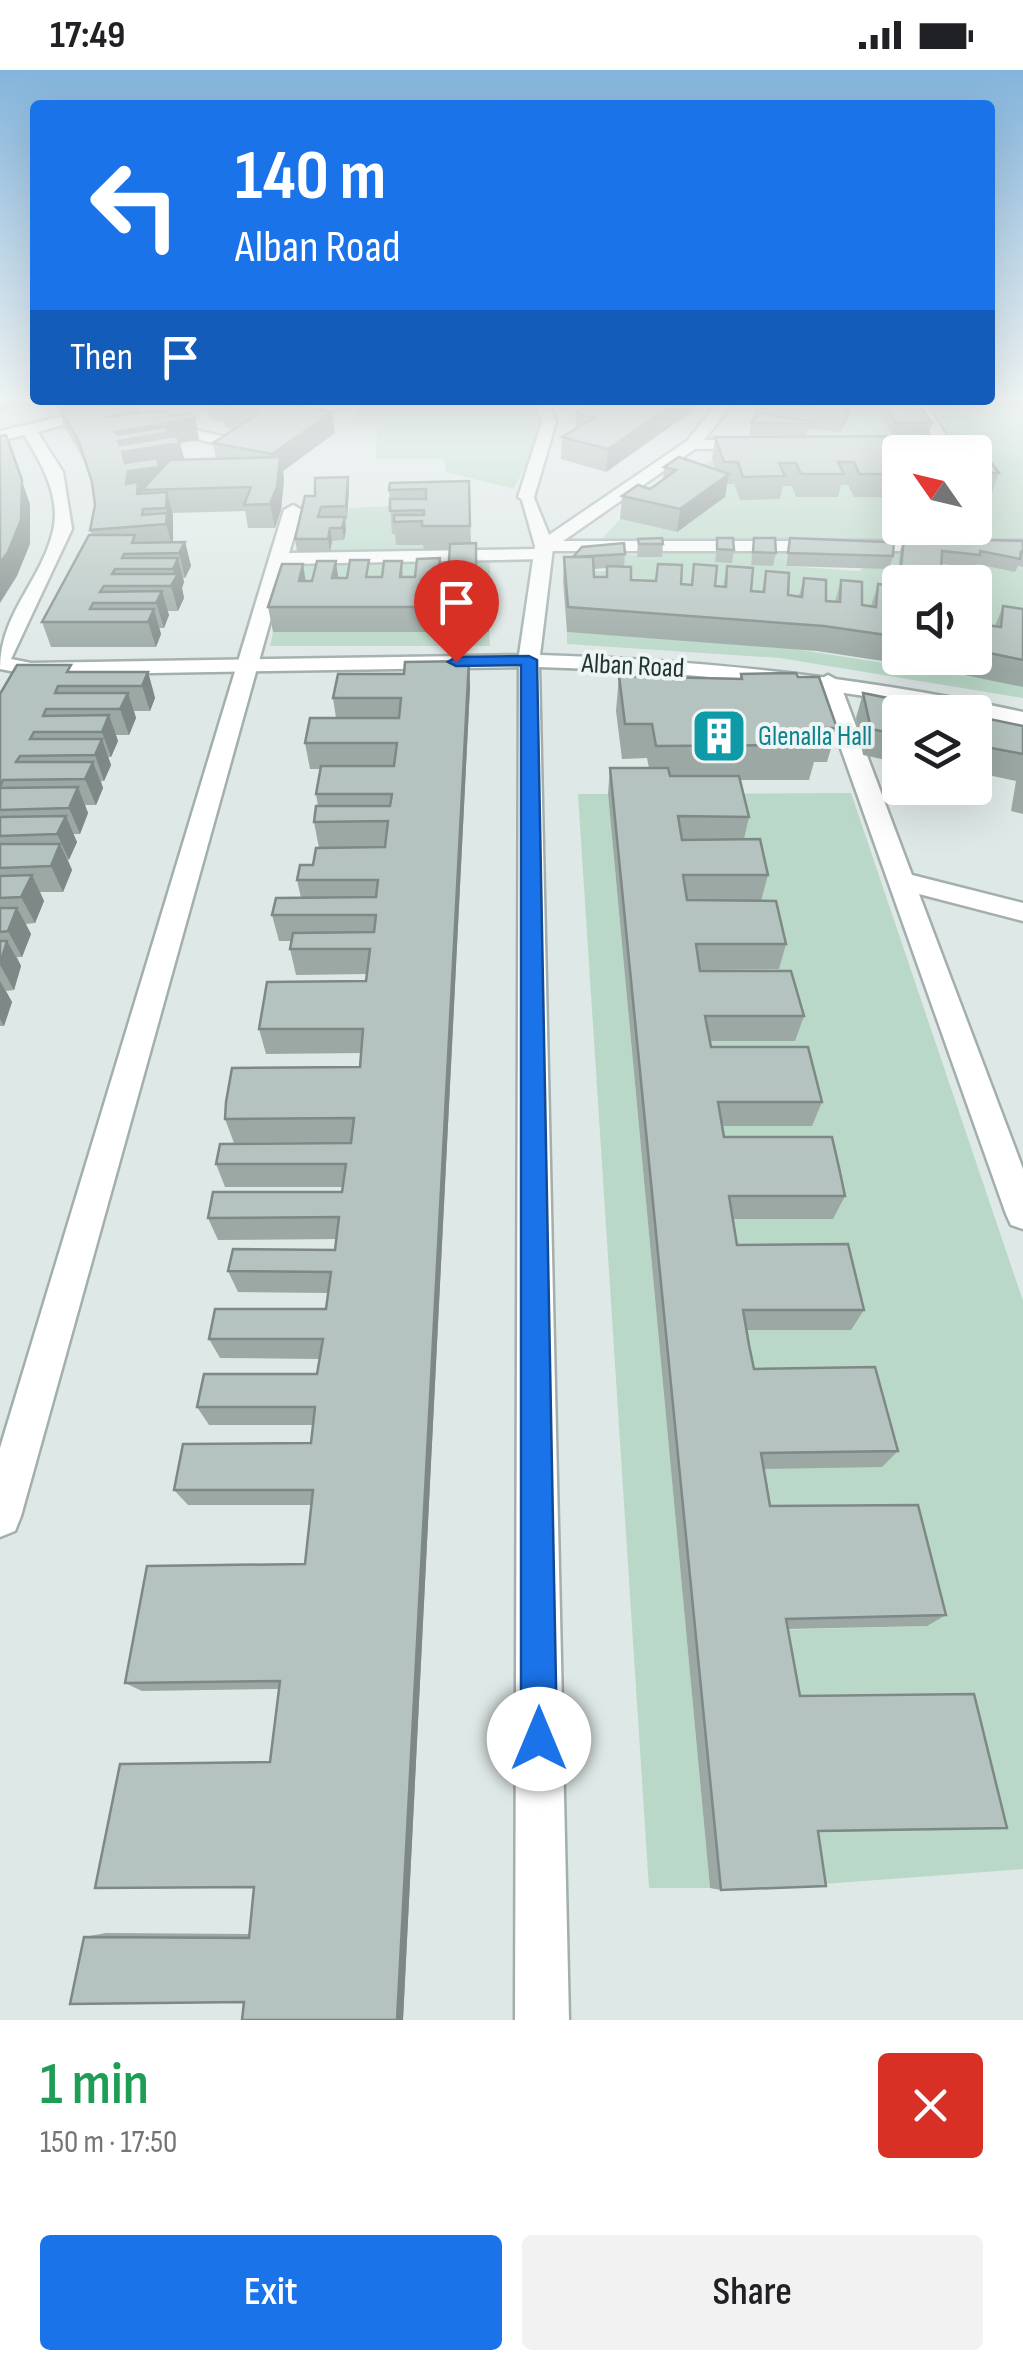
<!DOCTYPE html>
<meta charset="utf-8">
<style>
body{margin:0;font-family:"Sofia Sans Condensed",sans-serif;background:#f2f2f2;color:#202124;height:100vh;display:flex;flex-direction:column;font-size:38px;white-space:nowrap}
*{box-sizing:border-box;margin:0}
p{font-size:32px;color:#757577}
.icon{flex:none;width:55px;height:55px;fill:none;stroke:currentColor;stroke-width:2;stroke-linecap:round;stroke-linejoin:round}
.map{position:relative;height:1950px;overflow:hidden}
.sheet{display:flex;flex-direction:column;background:#fff;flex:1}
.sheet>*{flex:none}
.guide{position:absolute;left:30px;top:30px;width:965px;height:305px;border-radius:10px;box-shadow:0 10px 40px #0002;background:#1a73e8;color:#fff;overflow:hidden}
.needle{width:65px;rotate:304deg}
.controls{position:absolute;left:882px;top:365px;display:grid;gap:20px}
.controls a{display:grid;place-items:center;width:110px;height:110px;border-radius:10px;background:#fff;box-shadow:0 10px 40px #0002;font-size:50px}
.pin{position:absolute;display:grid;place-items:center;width:85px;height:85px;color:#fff;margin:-102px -42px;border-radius:50% 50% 50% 0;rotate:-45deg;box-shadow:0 0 10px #0007}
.pin .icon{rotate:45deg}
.me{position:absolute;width:110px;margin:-55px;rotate:0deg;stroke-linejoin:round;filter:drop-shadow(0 0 8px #0008)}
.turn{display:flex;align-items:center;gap:35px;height:210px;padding:0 40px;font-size:45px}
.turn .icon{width:130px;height:130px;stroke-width:2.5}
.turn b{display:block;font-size:70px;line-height:85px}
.then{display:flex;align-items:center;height:95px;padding:0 40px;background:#0003;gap:20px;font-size:38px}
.round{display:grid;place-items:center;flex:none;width:105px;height:105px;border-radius:10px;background:#f2f2f2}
.overview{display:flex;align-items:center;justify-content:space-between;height:170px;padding:0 40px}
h1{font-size:60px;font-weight:600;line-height:75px;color:#1e9e55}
.action{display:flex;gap:20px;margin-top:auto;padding:20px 40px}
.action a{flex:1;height:115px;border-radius:10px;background:#1a73e8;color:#fff;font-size:40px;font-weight:600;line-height:115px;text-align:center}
.action a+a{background:#f2f2f2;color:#202124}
.status{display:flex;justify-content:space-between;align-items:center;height:70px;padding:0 50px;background:#fff;direction:ltr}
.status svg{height:28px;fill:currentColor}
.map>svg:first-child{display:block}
</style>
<div class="status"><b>17:49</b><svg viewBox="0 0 49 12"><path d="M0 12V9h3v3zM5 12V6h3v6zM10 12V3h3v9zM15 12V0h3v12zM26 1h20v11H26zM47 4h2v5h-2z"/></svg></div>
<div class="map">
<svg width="1023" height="1950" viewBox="0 0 1023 1950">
<rect width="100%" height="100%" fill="#dee8e6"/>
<!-- green -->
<g fill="#b9d8c7">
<polygon points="1023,328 1023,470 599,472 620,449 676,462 725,427 677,410 712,389 721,414 734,414 740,430 775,416 848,415 854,427 894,427 889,415 900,415 900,458 975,458 975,426 990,425 975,382 969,382 956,365 950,364 925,330"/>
<path d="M363 330H538C551 363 528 389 514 419L446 402 444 389H376L377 357H351Z"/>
<polygon points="835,330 872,330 892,365 802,366 791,354"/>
<polygon points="392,436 392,443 427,442 425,464 396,475 424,475 424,480 330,482 332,471 344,470 323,449 347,449 349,438"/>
<polygon points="661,481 715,481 715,492 731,481 787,481 786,496 859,501 890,481 900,481 897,511 911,512 900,512 900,564 653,536 572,501 605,501 623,484 661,487"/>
<polygon points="490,492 491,534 316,535 293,496"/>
<polygon points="976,493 1023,497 1023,566 975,580 975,512 937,512 938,494 975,498"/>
<polygon points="273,562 489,562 490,576 270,576"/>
<polygon points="567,562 782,577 1023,615 1023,628 780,588 567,574"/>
<polygon points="851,723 1023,1231 1023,1799 810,1815 803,1762 982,1759 786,1633 774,1560 926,1556 759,1451 751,1399 882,1396 745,1318 722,1149 833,1149 717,1091 700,971 795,970 691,900 778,899 664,724"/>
<polygon points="578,724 608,724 710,1818 649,1818"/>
</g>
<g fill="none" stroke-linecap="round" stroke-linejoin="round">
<!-- lane casing -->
<g stroke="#a2afad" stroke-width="5">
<g id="lane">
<polygon points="535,330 549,330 556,352 534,427 526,432 518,427 542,352"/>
<polygon points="908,330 922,330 953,375 950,378 940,378"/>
<polygon points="99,338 106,342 104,345 0,371 0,361"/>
<polygon points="158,351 250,373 253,376 245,381 153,358 151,355"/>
<polygon points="293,435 302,440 289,483 537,479 538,472 544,471 1023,471 1023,481 551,481 550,488 544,489 286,494 21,1446 15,1461 0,1467 0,1378 269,489 284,440"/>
<polygon points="828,605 839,611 912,805 1023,833 1023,851 919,824 1023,1099 1023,1159 1011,1155 1006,1144 817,611"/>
</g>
</g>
<!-- street casing -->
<g stroke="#a2afad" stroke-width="5">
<path id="street" d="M720 330H735L704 370H752L757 372V378L695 379 553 478 540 585C704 590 862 607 1023 642V656C862 620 708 602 539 597L569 1950H515L519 597 31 605 0 599C0 543 41 512 53 461 62 425 38 387 20 358L33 355 63 402 72 459 11 589 31 593 519 585 535 476 520 423H532L549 465 687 371Z"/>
</g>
<!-- primary casing -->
<g stroke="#bcc3c2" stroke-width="5">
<polygon id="primary" points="14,328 35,328 37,330 0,339 0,331"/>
</g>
<!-- lane -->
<use href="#lane" fill="#fff" fill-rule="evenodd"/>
<!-- street -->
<use href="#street" fill="#fff" fill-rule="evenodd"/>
<!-- primary -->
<use href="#primary" fill="#679a96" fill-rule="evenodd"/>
</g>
<!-- wall -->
<g fill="#9ba8a4" fill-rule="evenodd">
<polygon points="206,330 296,330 297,336 332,342 335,363 283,401 284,410 281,440 275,458 248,458 245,441 172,443 173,472 185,472 191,496 185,508 183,508 184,512 182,518 184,528 178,541 167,541 169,545 164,558 159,558 161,564 156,577 51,577 42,552 92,465 90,460 95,435 92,413 86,394 63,354 60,337 103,336 138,343 195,348 199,370 180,373 184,390 216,389 213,373 234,359 226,358 224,352 210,349"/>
<polygon points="603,330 700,330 691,342 606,402 561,389 562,367 575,359 576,343 602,338"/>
<polygon points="872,330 915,330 932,353 928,365 892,365"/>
<polygon points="756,332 854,333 850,340 847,350 840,362 808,359 806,366 749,365"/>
<polygon points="971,366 999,403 991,426 975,426 975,382 900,382 900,415 896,427 854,427 848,415 841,415 838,427 796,427 792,416 783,416 780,429 740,430 734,414 727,414 725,427 677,462 620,449 622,426 650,419 663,410 664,397 715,399 712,389 715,367"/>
<polygon points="469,411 471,473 477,510 490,510 489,562 273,562 268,537 306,511 312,511 336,491 338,508 382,507 402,491 403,507 415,507 440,488 441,508 448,508 450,480 424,480 423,475 396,475 395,464 392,464 389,420"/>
<polygon points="349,419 347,449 345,449 346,460 344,470 332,471 330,482 297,482 295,469 315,426"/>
<polygon points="717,468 734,480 732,493 715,492"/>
<polygon points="754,468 776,483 773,496 751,495"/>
<polygon points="790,468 893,486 889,499 786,496"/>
<polygon points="904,468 1023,471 1023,497 1018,496 1015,502 977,494 976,498 942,494 938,512 897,511 900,481"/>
<polygon points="638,469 663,474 662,487 637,487"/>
<path d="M625 484 624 497 631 510 691 515 694 494 715 516 723 517 727 496 751 521 762 522 766 501 788 525 799 526 804 508 826 531 835 532 841 510 862 535 871 536 878 514 900 517V588H975V531L979 554 995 556 1003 536 1023 539V617L929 598 817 581 567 562 563 511 564 487ZM607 498 606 507H594V499Z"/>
<polygon points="469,591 470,617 403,1950 242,1950 244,1932 84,1867 106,1863 249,1864 279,1619 142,1621 125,1613 305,1494 311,1435 188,1435 174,1420 311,1373 313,1355 209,1355 197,1337 317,1304 320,1289 220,1288 209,1269 326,1239 328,1223 238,1222 228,1201 335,1180 337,1169 218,1170 208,1148 342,1122 343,1117 225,1117 216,1094 351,1073 351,1072 234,1073 225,1049 360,997 361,983 266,984 259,959 366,911 367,904 296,905 290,879 291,871 279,871 272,845 301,828 297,810 313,795 319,778 314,752 318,736 316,724 320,699 310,699 305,673 336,648 333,628 404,604"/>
<polygon points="74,602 148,602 155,628 150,641 134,641 136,648 129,665 116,665 118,671 111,687 108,687 111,695 104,711 101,711 103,718 96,735 85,735 88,743 80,764 73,764 77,772 68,790 72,800 63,822 40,822 44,831 35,853 26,854 31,864 22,887 17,887 21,896 14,920 6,921 12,932 4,956 0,956 0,624"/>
<polygon points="741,604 798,607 837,658 827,692 814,692 809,710 740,710 749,747 744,769 768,805 761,831 786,874 779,899 700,900 700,901 804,946 795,971 710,971 711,977 822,1032 812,1056 722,1056 724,1067 845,1126 833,1149 733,1149 737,1175 864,1240 851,1260 747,1260 754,1299 898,1381 882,1397 764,1399 770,1436 946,1545 927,1556 788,1559 800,1626 1007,1758 818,1762 721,1820 710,1818 608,724 610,698 649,698 647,688 622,689 616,641 619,606 740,608"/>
<polygon points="863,623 900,642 900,693 863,685 856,648"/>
<polygon points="975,646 1023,656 1023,744 1011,741 1016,711 988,705 976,734 921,720 922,718 975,718"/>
</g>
<!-- shaded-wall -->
<g fill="#7e8886">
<polygon points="280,330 296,330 298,343 276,332"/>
<polygon points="680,330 700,330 691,342 606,402 608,379"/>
<polygon points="851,330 855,330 854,333 850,340 847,350 840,362 845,340"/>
<polygon points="138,341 142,357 195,348 199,370 180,373 186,396 159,400 164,419 142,420 143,439 147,455 126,414 104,347"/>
<polygon points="332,342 335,363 283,401 284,410 281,440 275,458 270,434 276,407 272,384"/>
<polygon points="6,365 30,434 30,474 17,506 0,533 0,493"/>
<polygon points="729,404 725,427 677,462 680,439"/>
<polygon points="348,407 349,419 347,449 346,436"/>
<polygon points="167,422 173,445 173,478 166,454"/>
<polygon points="345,447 346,460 344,470 342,458"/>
<polygon points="330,458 332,471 330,482 328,469"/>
<polygon points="185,472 191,496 185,508 179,483"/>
<polygon points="178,488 184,512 182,518 184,528 178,541 171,516 175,508 173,499"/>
<polygon points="336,491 339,515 332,508"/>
<polygon points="303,494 307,519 299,511"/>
<polygon points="162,521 169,545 164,558 156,533"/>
<polygon points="154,539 161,564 156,577 148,552"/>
<polygon points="469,591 470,617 403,1950 397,1950"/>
<polygon points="148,602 155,628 150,641 142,616"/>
<polygon points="128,623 136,648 129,665 120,639"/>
<polygon points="109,645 118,671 111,687 102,662"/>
<polygon points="102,669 111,695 104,711 95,685"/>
<polygon points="93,692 103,718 96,735 85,709"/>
<polygon points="78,717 88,743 80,764 69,738"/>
<polygon points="66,746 77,772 69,790 57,764"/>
<polygon points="60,774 72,800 63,822 51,796"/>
<polygon points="32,805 44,831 35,853 21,827"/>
<polygon points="17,838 31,864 22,887 8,861"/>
<polygon points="7,871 21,896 14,920 0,895"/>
<polygon points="0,911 12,932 4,956 0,949"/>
</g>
<!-- building -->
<g fill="#b4c3bf" stroke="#7e8886" stroke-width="2.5">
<polygon points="220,330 280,330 276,332 332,342 272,384 213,373 259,343 221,336 230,332"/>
<polygon points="615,330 680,330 608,379 562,367 594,348 576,343 590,335 609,339 621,332"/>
<polygon points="758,330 851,330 845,340 756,332"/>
<polygon points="882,330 915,330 932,353 896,353"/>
<polygon points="99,331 103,336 131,332 138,341 104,347 166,340 170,346 189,343 195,348 115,362 118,365 165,357 169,362 118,371 120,375 177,366 180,373 122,382 125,393 157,388 159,397 128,401 126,414 138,412 137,424 167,422 166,438 143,439 142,445 167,443 166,454 90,460 95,435 92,412 79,372 60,337"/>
<polygon points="759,343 809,351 809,354 751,353"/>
<polygon points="6,365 22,410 21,450 8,482 0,493 0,366"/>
<polygon points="971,366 999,403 978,403 975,399 975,382 900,382 900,392 895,392 900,400 900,404 859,404 854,392 838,392 844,404 801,404 796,393 779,393 785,406 743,407 738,392 724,392 715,367"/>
<polygon points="280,387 277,417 270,434 244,435 251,417 142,420 170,390"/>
<polygon points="679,387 729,404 680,439 622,426 638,415 650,419 660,412 676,400 664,397"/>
<polygon points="348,407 346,436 321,437 318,447 345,447 342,458 330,458 328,469 295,469 305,426 315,426 315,408"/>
<polygon points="469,411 470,456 422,456 422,451 394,452 394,445 424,445 424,440 390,441 390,429 426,429 426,419 389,420 390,413"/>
<polygon points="89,465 135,465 132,473 185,472 179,483 124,484 122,488 178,488 173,499 115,499 112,504 178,504 171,516 104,516 100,522 162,521 156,533 93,533 90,539 154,539 148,552 42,552"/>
<polygon points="662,468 663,474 639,474 638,469"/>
<polygon points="717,468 733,468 734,480 717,479"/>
<polygon points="754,468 775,468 776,483 753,482"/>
<polygon points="790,468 885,472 894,469 893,486 788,483"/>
<polygon points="904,468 1023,471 1023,483 1021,482 1020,489 980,481 980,485 942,481 941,502 901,498"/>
<polygon points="476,473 476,510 490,510 489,537 268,537 282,494 303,494 299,511 312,511 317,491 336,491 332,508 347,508 350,490 369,490 366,507 382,507 384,491 402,491 400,507 415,507 417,489 440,488 438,508 448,508 450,474"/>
<polygon points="624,473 625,484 573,487 582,477"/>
<polygon points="564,487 593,487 594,507 607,507 607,496 631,497 631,510 656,511 658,494 682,495 681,514 692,515 694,494 717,496 715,516 726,517 727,496 753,498 751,521 764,522 766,501 789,503 788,525 802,527 804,508 826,510 826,531 840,532 841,510 862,512 862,535 876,537 878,514 900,517 900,567 824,556 568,537"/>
<polygon points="975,531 980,531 979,554 1001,557 1003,536 1023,539 1023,590 975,580"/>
<polygon points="469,591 397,1950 242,1950 244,1932 70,1934 84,1867 249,1868 254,1817 95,1818 120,1694 270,1692 280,1611 125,1613 147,1496 305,1494 313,1420 174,1420 183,1374 311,1373 315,1337 197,1337 204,1304 317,1304 323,1269 209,1269 215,1239 326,1239 331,1202 228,1201 233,1179 335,1180 339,1147 208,1148 213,1122 342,1122 346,1094 216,1094 220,1074 351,1073 354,1048 225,1049 226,1032 232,998 360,997 363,959 259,959 267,912 366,911 370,879 290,879 293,863 374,862 376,845 272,845 276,828 376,827 378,810 297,810 300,795 313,795 316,778 385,777 388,751 314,752 316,736 390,736 392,724 316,724 321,696 394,696 397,673 305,673 310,648 399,648 401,628 333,628 338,604 404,604 405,592"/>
<polygon points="17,595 71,595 67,602 148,602 142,616 58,616 55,623 128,623 120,639 46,639 43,646 109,645 102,662 34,662 30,669 102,669 95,685 20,686 16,692 93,692 85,709 3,710 0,717 0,624"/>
<polygon points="796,603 798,607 819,607 837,658 813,658 819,675 656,676 652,654 625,654 619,606 742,609 741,604"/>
<polygon points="863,623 958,642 900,642 900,665 871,659"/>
<polygon points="975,646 1023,656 1023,684 991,678 987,708 975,705"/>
<polygon points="610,698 668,698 670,706 739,706 749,747 678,746 682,770 760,769 768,805 683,805 687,830 776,831 786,874 696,874 700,901 791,901 804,946 705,946 711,977 808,977 822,1032 718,1032 724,1067 832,1067 840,1102 845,1126 729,1126 737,1175 848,1174 864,1240 743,1240 749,1275 754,1299 875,1297 898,1381 761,1383 770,1436 918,1435 946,1545 786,1549 800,1626 974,1624 1007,1758 818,1761 826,1816 721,1820"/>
<polygon points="78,717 69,738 0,740 0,718"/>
<polygon points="66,746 57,764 0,766 0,747"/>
<polygon points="0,774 60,774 51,796 0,798"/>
<polygon points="32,805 21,827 0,828 0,806"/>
<polygon points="0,838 17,838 8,861 0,862"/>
<polygon points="0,871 7,871 0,894"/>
</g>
<!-- sky -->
<linearGradient id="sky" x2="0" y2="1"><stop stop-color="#83b4dc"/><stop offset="0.55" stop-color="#f0f5f4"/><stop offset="1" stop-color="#f0f5f4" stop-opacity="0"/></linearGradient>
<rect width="1023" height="601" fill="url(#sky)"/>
<!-- route -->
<polygon fill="#1a73e8" stroke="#114b97" stroke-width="2.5" points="529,586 537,590 557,1669 552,1682 539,1687 526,1682 521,1669 521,595 456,596 448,592 456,587"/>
<!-- icons -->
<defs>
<g id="building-square" transform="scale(2.875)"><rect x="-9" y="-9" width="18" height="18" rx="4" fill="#0f9aa8" stroke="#eef5f3"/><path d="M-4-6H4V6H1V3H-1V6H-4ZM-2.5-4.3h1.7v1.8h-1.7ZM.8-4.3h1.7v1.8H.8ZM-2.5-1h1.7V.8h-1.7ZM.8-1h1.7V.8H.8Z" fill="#fff"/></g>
</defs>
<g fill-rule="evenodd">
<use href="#building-square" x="719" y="666"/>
</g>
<g text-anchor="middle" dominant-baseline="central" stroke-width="8" stroke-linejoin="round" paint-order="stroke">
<!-- far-street labels -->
<g font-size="28" fill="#213634" stroke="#eef5f3">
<text transform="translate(633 596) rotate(3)">Alban Road</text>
</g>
<!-- far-culture labels -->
<g font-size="28" fill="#0d838f" stroke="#eef5f3" text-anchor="start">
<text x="758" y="666">Glenalla Hall</text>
</g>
</g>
</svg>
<div class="controls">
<a><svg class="needle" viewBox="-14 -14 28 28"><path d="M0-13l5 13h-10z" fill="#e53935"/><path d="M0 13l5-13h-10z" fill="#757577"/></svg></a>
<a><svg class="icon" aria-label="sound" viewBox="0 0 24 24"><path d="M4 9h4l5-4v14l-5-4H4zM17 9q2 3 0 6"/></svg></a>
<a><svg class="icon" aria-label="layers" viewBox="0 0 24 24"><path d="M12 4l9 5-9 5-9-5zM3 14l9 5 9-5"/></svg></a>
</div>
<div class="pin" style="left:456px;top:592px;background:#d93025"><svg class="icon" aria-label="arrive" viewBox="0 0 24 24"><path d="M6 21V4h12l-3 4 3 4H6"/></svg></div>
<svg class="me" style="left:539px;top:1669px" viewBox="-20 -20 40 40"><circle r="19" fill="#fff"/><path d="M0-13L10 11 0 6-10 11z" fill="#1a73e8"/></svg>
<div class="guide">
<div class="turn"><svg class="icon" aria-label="left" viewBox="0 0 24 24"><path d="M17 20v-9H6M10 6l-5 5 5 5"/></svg><div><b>140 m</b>Alban Road</div></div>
<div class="then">Then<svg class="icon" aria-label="arrive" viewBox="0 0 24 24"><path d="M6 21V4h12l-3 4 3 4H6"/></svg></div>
</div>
</div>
<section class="sheet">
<div class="overview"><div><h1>1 min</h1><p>150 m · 17:50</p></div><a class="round" style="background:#d93025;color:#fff"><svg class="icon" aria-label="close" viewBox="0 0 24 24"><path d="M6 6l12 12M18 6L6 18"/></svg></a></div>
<div class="action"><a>Exit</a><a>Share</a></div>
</section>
